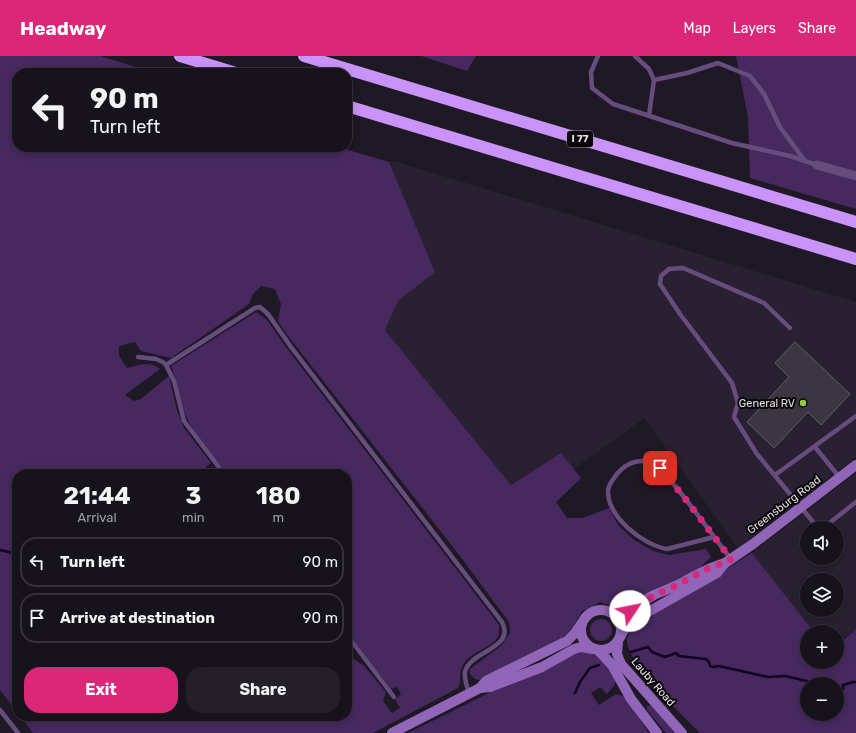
<!DOCTYPE html>
<meta charset="utf-8">
<style>
body{margin:0;font-family:Rubik,sans-serif;background:#242029;color:#f1f3f6;height:100vh;display:flex;flex-direction:column;font-size:15px;white-space:nowrap}
*{box-sizing:border-box;margin:0}
p{font-size:13px;color:#9e9ea3}
.icon{flex:none;width:22px;height:22px;fill:none;stroke:currentColor;stroke-width:2;stroke-linecap:round;stroke-linejoin:round}
.map{position:relative;flex:1;overflow:hidden}
.details{position:absolute;left:12px;top:413px;width:340px;height:252px;display:flex;flex-direction:column;background:#17131c;border-radius:16px;box-shadow:0 2px 10px #0003,0 0 0 1px #36323b}
.details>*{flex:none}
.top-card{position:absolute;left:12px;top:12px;width:340px;height:84px;border-radius:16px;box-shadow:0 2px 10px #0003,0 0 0 1px #36323b;background:#17131c;color:#f1f3f6;overflow:hidden}
.buttons{position:absolute;left:800px;top:465px;display:grid;gap:8px}
.buttons a{display:grid;place-items:center;width:44px;height:44px;border-radius:50%;background:#17131c;box-shadow:0 2px 10px #0003,0 0 0 1px #36323b;font-size:20px}
.pin{position:absolute;display:grid;place-items:center;width:34px;height:34px;color:#fff;margin:-17px;border-radius:8px;box-shadow:0 2px 6px #0006}
.me{position:absolute;width:44px;margin:-22px;rotate:56deg;stroke-linejoin:round;filter:drop-shadow(0 0 3px #0008)}
.turn{display:flex;align-items:center;gap:14px;height:84px;padding:0 12px;font-size:18px}
.turn .icon{width:52px;height:52px;stroke-width:2.5}
.turn b{display:block;font-size:28px;line-height:34px}
.eta{display:flex;justify-content:space-evenly;align-items:center;height:68px;text-align:center}
.eta b{font-size:24px;font-weight:700;line-height:28px}
.button{display:flex;gap:8px;margin-top:auto;padding:8px 12px}
.button a{flex:1;height:46px;border-radius:16px;background:#db2777;color:#fff;font-size:16px;font-weight:700;line-height:46px;text-align:center}
.button a+a{background:#242029;color:#f1f3f6}
ul{padding:0;list-style:none}
li{display:flex;align-items:center;gap:12px;height:50px;margin:0 8px 6px;padding:0 4px;border:2px solid #36323b;border-radius:16px}
li div{flex:1}
li b{display:block;font-size:15px}
li em{font-style:normal}
header{display:flex;align-items:center;gap:24px;box-sizing:border-box;height:56px;padding:0 20px;background:#db2777;color:#fff}
header strong{font-size:19px}
nav{display:flex;gap:22px;margin-inline-start:auto;font-size:14px}
.map>svg:first-child{display:block}
</style>
<header>
<strong>Headway</strong>
<nav><a>Map</a><a>Layers</a><a>Share</a></nav>
</header>
<div class="map">
<svg width="856" height="677" viewBox="0 0 856 677">
<rect width="100%" height="100%" fill="#1f1925"/>
<!-- built -->
<g fill="#292031" fill-rule="evenodd">
<polygon points="394,105 856,246 856,401 738,492 644,362 574,413 560,397 511,429 385,274 398,245 435,216 389,106"/>
<path d="M856 417V574L837 589V576H814L752 497ZM807 472H837V502H807ZM807 524H837V554H807Z"/>
</g>
<!-- green -->
<g fill="#47295f" fill-rule="evenodd">
<path d="M0 0H100L155 17H17V91H338L389 106 435 216 398 245 385 274 511 429 561 397 581 422 556 446 567 462H583L609 452 618 469 634 484 653 495 669 499 706 493 711 501 695 516 632 547 613 550 600 546 582 555 572 572 560 584 481 624 475 623 470 618V613L501 590 510 577 509 566 460 500 285 276 278 265 281 248 275 233 261 230 253 238 249 248 171 302 141 295 135 286 119 290V300L127 312C138 309 150 304 160 313L125 339 134 345 141 343 169 320 177 354 184 372 211 407 206 411 211 418H17V656L0 634Z"/>
<polygon points="421,0 476,0 467,15"/>
<polygon points="736,0 856,0 856,153 750,122 748,61"/>
<path d="M256 256 267 264 285 290 499 569V579C497 582 494 586 491 588 482 594 469 599 463 609 458 617 462 624 458 632L373 677H33L20 660H347V598L364 610 386 636 383 645 392 657 400 652 395 644 401 638 397 631 391 633 347 575V418H227C214 401 194 380 186 360 179 344 178 326 171 310Z"/>
<path d="M752 497 814 576H807V606H837V589L856 574V677H700C683 660 626 606 627 584 628 577 633 572 638 567ZM807 628H837V658H807Z"/>
<circle cx="601" cy="574" r="11"/>
<polygon points="574,595 587,595 599,600 616,620 615,628 607,638 600,631 591,637 599,649 616,638 627,641 646,673 649,677 408,677"/>
<polygon points="651,649 678,677 666,677 647,654 647,650"/>
</g>
<g fill="none" stroke-linecap="round" stroke-linejoin="round">
<!-- stream -->
<g stroke="#140023" stroke-width="2.5">
<polyline points="0,494 17,498"/>
<polyline points="631,596 648,591 652,596 665,601 676,597 679,600 706,603 709,606 710,610 713,611 719,610 768,621 785,620 811,626 813,628"/>
<polyline points="826,628 831,626 833,628"/>
<polyline points="837,632 841,634 843,633 843,629 853,626 856,626"/>
<polyline points="575,637 580,626 590,612 599,609"/>
</g>
</g>
<!-- building -->
<polygon fill="#3c3542" stroke="#625b69" points="795,286 850,338 821,369 808,356 774,392 747,366 789,321 775,307"/>
<g fill="none" stroke-linecap="round" stroke-linejoin="round">
<!-- lane -->
<g stroke="#674c7e" stroke-width="4.5">
<polyline points="598,0 591,16 592,32 613,48 732,87 790,100 817,109"/>
<polyline points="635,0 649,13 654,24 649,59"/>
<polyline points="654,24 687,17 718,7 750,20 764,38 780,71 805,105"/>
<polyline points="790,272 764,247 683,212 669,213 661,220 660,228 680,258 732,327 738,347 734,361 757,398 818,472"/>
<polyline points="138,301 156,303 163,306 166,309 174,325 184,365 224,418"/>
<path d="M166 309 255 252 260 251 268 258 291 291 502 566C516 593 469 595 465 616 464 624 467 630 469 637"/>
<polyline points="815,391 840,422"/>
<polyline points="775,419 856,360"/>
<polyline points="823,472 856,446"/>
<path d="M714 481 667 493C643 489 607 461 608 434 609 428 613 423 617 418 628 405 644 400 659 411 665 416 670 424 675 430 695 454 712 479 731 503"/>
<polyline points="347,579 394,641"/>
<polyline points="0,654 18,677"/>
</g>
<!-- street -->
<polyline stroke="#674c7e" stroke-width="9" points="817,109 856,120"/>
<!-- secondary -->
<g stroke="#9165b7" stroke-width="10">
<circle cx="601" cy="574" r="20"/>
<path d="M610 556C631 559 637 548 654 539 663 535 671 532 680 528 695 520 708 511 725 507"/>
<polyline points="620,581 625,572 632,565 717,517 725,507 753,488 856,409"/>
<polyline points="618,586 617,598 621,608 682,677"/>
<polyline points="598,594 612,609 631,643 657,677"/>
<polyline points="480,632 486,625 567,585 575,577 581,568"/>
<polyline points="392,677 480,632 490,631 542,611 574,593 581,591 593,593"/>
</g>
<!-- highway -->
<g stroke="#ca93f9" stroke-width="12">
<polyline points="180,0 236,17"/>
<polyline points="304,0 856,166"/>
<polyline points="347,50 856,203"/>
</g>
</g>
<g fill="none" stroke-linecap="round" stroke-linejoin="round">
<!-- route -->
<polyline stroke="#db2777" stroke-width="7" stroke-dasharray="0 12.6" points="630,555 653,540 679,528 712,510 725,507 731,503 684,441 660,412"/>
</g>
<!-- markers -->
<circle fill="#96cc39" stroke="#08060a" stroke-width="1.5" cx="803" cy="347" r="4"/>
<g text-anchor="middle" dominant-baseline="central" stroke-width="4" stroke-linejoin="round" paint-order="stroke">
<!-- shield labels -->
<rect fill="#08060a" stroke="#a19ea5" stroke-width="1" x="567" y="75" width="26" height="16" rx="3"/>
<g font-size="10" font-weight="bold" fill="#e3dfe7">
<text x="580" y="83">I 77</text>
</g>
<!-- poi labels -->
<g font-size="11" fill="#e3dfe7" stroke="#08060a" text-anchor="end">
<text x="795" y="347">General RV</text>
</g>
<!-- street labels -->
<g font-size="11" fill="#e3dfe7" stroke="#08060a">
<text transform="translate(784 449) rotate(-37)">Greensburg Road</text>
<text transform="translate(653 626) rotate(49)">Lauby Road</text>
</g>
</g>
</svg>
<div class="buttons">
<a><svg class="icon" aria-label="sound" viewBox="0 0 24 24"><path d="M4 9h4l5-4v14l-5-4H4zM17 9q2 3 0 6"/></svg></a>
<a><svg class="icon" aria-label="layers" viewBox="0 0 24 24"><path d="M12 4l9 5-9 5-9-5zM3 14l9 5 9-5"/></svg></a>
<a>+</a>
<a>−</a>
</div>
<div class="pin" style="left:660px;top:412px;background:#d93025"><svg class="icon" aria-label="arrive" viewBox="0 0 24 24"><path d="M6 21V4h12l-3 4 3 4H6"/></svg></div>
<svg class="me" style="left:630px;top:555px" viewBox="-20 -20 40 40"><circle r="19" fill="#fff"/><path d="M0-13L10 11 0 6-10 11z" fill="#db2777"/></svg>
<div class="top-card">
<div class="turn"><svg class="icon" aria-label="left" viewBox="0 0 24 24"><path d="M17 20v-9H6M10 6l-5 5 5 5"/></svg><div><b>90 m</b>Turn left</div></div>
</div>
<section class="details">
<div class="eta">
<div><b>21:44</b><p>Arrival</p></div>
<div><b>3</b><p>min</p></div>
<div><b>180</b><p>m</p></div>
</div>
<ul>
<li><svg class="icon" aria-label="left" viewBox="0 0 24 24"><path d="M17 20v-9H6M10 6l-5 5 5 5"/></svg><div><b>Turn left</b></div><em>90 m</em></li>
<li><svg class="icon" aria-label="arrive" viewBox="0 0 24 24"><path d="M6 21V4h12l-3 4 3 4H6"/></svg><div><b>Arrive at destination</b></div><em>90 m</em></li>
</ul>
<div class="button"><a>Exit</a><a>Share</a></div>
</section>
</div>
